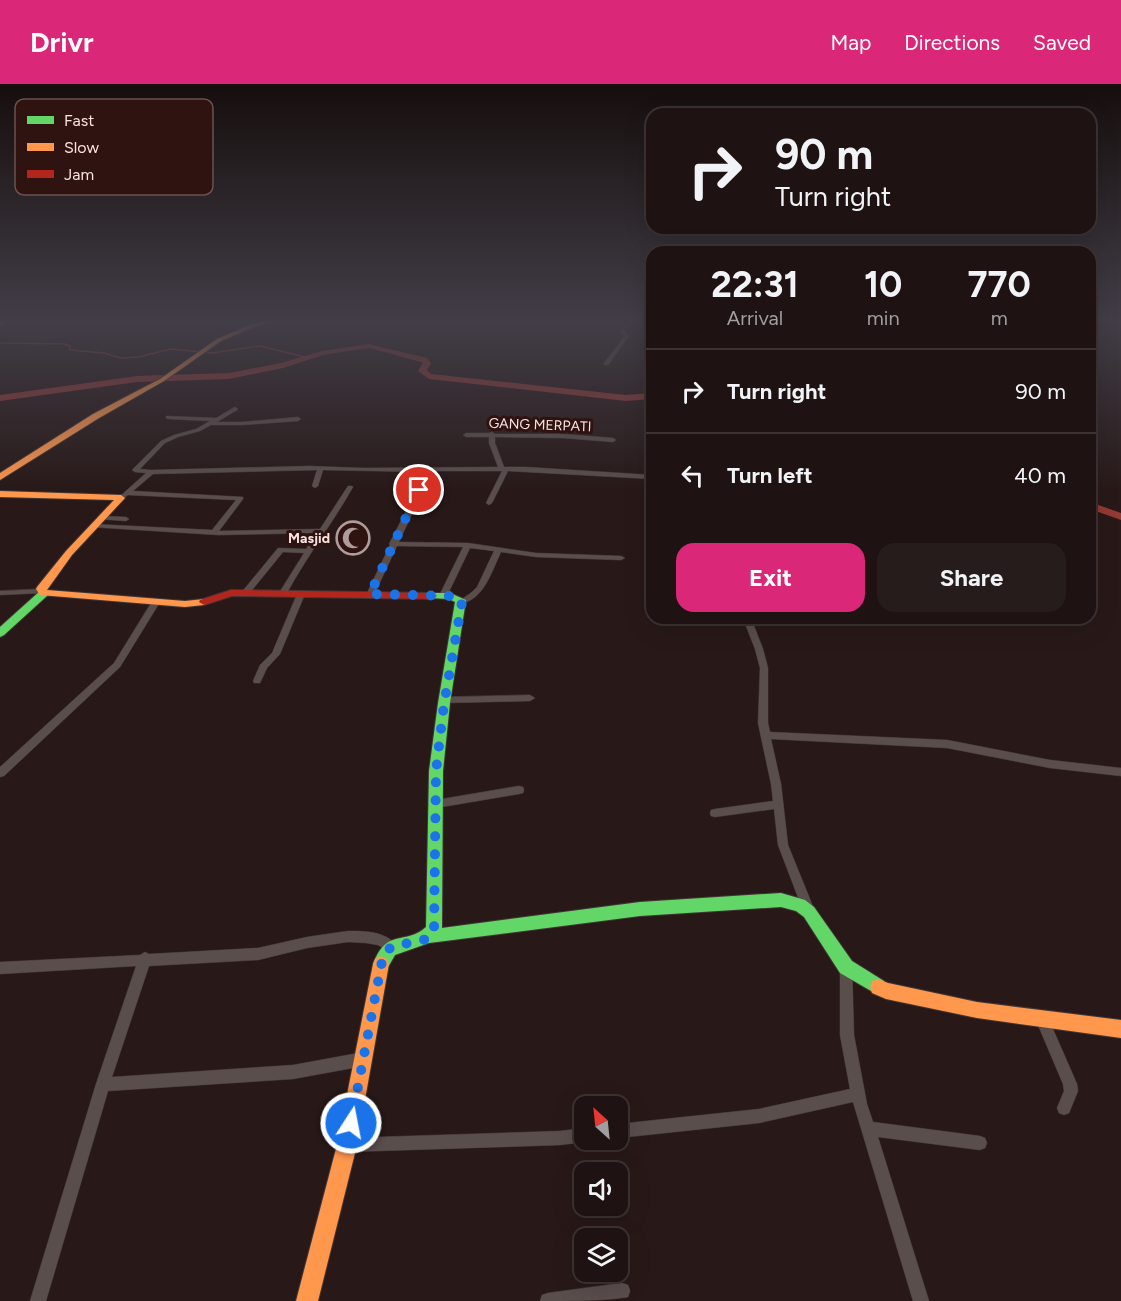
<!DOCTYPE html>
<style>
body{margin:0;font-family:Figtree,sans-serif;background:#261c1b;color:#f1f3f6;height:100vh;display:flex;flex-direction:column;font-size:22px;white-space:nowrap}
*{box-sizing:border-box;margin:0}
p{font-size:20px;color:#a19e9f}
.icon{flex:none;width:33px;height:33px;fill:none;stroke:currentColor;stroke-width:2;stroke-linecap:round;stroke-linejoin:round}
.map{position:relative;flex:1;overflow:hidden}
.panel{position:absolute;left:646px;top:162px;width:450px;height:378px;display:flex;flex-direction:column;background:#1e1312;border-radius:18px;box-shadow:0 6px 24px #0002,0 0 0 2px #3c3232}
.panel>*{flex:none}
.top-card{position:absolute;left:646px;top:24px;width:450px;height:126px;border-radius:18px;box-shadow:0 6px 24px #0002,0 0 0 2px #3c3232;background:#1e1312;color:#f1f3f6;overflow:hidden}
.needle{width:39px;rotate:333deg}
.tools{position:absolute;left:574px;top:1012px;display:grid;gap:12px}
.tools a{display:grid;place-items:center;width:54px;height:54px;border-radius:12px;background:#1e1312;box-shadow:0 6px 24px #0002,0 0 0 2px #3c3232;font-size:30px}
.pin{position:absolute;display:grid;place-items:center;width:51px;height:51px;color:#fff;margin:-26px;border:3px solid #fff;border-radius:50%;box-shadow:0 2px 6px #0007}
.me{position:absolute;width:66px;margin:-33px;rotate:11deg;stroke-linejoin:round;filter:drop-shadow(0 0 4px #0008)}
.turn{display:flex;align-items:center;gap:21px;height:126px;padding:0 30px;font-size:27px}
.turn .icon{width:78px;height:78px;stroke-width:2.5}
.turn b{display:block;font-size:42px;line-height:51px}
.eta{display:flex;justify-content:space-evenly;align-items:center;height:102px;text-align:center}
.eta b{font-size:36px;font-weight:700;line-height:42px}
.primary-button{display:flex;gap:12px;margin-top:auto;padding:12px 30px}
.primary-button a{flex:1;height:69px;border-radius:18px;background:#db2777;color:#fff;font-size:24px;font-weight:700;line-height:69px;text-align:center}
.primary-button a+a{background:#261c1b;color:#f1f3f6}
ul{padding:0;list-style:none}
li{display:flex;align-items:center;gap:18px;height:84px;padding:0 30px;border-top:2px solid #3c3232}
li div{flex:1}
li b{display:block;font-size:22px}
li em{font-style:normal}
header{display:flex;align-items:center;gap:36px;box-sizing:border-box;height:84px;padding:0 30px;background:#db2777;color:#fff}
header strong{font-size:28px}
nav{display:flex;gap:33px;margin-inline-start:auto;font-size:21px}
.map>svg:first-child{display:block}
</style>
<header>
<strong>Drivr</strong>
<nav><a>Map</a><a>Directions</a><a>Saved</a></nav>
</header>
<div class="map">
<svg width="1121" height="1217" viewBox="0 0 1121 1217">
<rect width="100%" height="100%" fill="#281918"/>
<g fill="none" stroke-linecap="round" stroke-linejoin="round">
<!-- stream -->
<polyline stroke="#923a35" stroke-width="1.5" points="0,259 65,260 70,262 70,266 104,269 121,274 139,273 171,265 212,269 260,262 309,274"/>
<!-- river -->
<g fill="#923a35" fill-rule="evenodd">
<polygon points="369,260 427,274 431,279 427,286 431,290 626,311 652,309 652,315 626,317 429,295 418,287 423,279 421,278 369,264 323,271 283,284 229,295 137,298 0,317 0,311 137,292 229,289 281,279 322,267"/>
<polygon points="1090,418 1121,429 1121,436 1090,425"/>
</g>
<!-- street casing -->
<g stroke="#423635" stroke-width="1">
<g id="street">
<polygon points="628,237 632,237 625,247 629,252 608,281 604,281 604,279 625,252 621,247"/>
<polygon points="650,251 652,251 652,255 649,261 645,261"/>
<path d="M235 323 238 325 237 326 217 338H242L298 333 301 335 298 337 242 341H211L200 347 178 353 165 359 140 385 151 386 309 382 363 384 498 383 489 359V353H466L463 351 466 349H489L492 348 495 350H563L613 354 616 356 613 358 563 354 495 353V359L504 383H526L652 391V395L508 387 492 419 489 421 486 419 502 387H432L399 458 468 459 536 469 621 472 625 474 621 476 536 473 501 468C491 489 485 513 462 520L458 518 472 508 477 503 494 467 470 464 447 512 443 514 439 512 463 463 397 462 374 511 370 513 366 511 390 461 389 460 426 388 323 386 318 402 315 404 312 402 317 386 153 390 133 407 243 413V415L219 447 320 445 348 402H352L353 403C332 440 307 472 287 509L283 511 279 509 304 469 283 468 248 511H242L241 509 278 464 306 465 317 449 219 451 90 443V441L92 440 212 446 236 416 128 411 121 416 118 414 146 389 135 388 132 386 161 357 174 351 196 345 210 337 168 335 166 334V332L216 334Z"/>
<polygon points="100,432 126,433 129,435 126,437 98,435 98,433"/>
<polygon points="40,505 44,507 43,509 0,511 0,507"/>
<polygon points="298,508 304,508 305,510 280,570 267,584 260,599 254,599 253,597 260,581 272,569"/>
<polygon points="153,516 159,516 160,518 120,583 4,692 0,693 0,683 114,579"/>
<polygon points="743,534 751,534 763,565 768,584 768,639 770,648 947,656 1050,676 1121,684 1121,692 1050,684 947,664 771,655 781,700 788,761 814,825 812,829 808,830 804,829 778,761 774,725 715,733 711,732 710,729 711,726 715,725 773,717 771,700 758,639 760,584 755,565"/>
<polygon points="530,611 535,614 530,617 444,619 439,616 444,613"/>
<polygon points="519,702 523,703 524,706 523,709 519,710 436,724 432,723 431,720 432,717 436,716"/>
<path d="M348 847C364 847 388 847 397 863L395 867 391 869 378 861 366 859 348 858 307 864 258 876 149 882 112 993 293 981 364 968 369 970 371 975 369 980 364 982 293 995 108 1007 46 1217H30L96 1000 136 882 0 890V878L140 871 145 868 149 870 258 864 307 853Z"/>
<polygon points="846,877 850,879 852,883 854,951 867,1020 873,1038 980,1052 985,1054 987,1059 985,1064 980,1066 878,1053 929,1217 913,1217 853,1018 759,1039 618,1054 618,1040 759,1025 850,1005 840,951 840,883 842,879"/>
<polygon points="1041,928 1046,929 1077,1000 1078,1007 1069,1029 1064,1031 1059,1029 1057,1024 1064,1007 1063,1000 1035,934 1036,929"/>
<polygon points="585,1044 585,1056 590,1056 585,1058 560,1061 347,1068 342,1066 340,1061 342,1056 347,1054 560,1047"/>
<path d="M622 1199 628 1201 630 1207 628 1213C608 1217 563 1217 540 1217L542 1211 548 1209Z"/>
</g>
</g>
<!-- fast casing -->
<g stroke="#423635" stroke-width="2">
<g id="fast">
<polygon points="10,237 9,238 0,242 0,238"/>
<polygon points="44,506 49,509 48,511 4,551 0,553 0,543 40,507"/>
<path d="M432 509H450L466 516 450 619 443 687 442 844 640 818 781 809 805 816 814 823 852 877 884 897 886 903 884 909 878 911 840 889 804 833 796 827 781 823 640 832 429 859 395 871 387 885 381 888 375 885 373 880C387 843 405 862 426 843L429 687 438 619 455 518 449 515 428 514 427 512 428 510Z"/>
</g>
</g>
<!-- slow casing -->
<g stroke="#423635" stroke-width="2">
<g id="slow">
<polygon points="263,237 275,237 254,243 221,257 164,297 99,334 0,396 0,389 93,330 160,295 217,255 250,241"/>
<polygon points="0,407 121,411 125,414 72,471 47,506 185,517 204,515 209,518 204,521 185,523 40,511 36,505 37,503 66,467 114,416 0,413"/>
<polygon points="381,872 387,875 389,880 357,1061 318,1217 296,1217 337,1061 373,880 375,875"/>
<polygon points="878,895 888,899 977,918 1121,936 1121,954 977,934 886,915 872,909 870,903 872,897"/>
</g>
</g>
<!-- jam casing -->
<g stroke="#423635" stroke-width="2">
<polygon id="jam" points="231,506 432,509 437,512 432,515 232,512 204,521 199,518 200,516"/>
</g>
<!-- street -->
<use href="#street" fill="#5a4e4d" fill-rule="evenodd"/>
<!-- fast -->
<use href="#fast" fill="#63d668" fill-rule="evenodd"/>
<!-- slow -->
<use href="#slow" fill="#ff974d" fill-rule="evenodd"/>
<!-- jam -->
<use href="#jam" fill="#b3261e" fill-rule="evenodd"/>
</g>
<!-- sky -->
<linearGradient id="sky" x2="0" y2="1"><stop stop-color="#160e0d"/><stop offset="0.58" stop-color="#423e48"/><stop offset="1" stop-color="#423e48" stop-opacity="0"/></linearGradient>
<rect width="1121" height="408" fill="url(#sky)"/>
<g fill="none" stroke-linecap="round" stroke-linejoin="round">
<!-- route -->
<polyline stroke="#1a73e8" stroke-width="10" stroke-dasharray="0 18" points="351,1039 383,872 391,863 427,855 434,846 436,687 444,620 462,518 458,513 450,512 370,510 419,406"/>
</g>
<!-- icons -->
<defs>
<g id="mosque-ring" transform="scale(1.725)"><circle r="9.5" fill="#2f1311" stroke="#af9c9a" stroke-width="1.5"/><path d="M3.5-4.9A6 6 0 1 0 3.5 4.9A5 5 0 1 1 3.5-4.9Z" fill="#af9c9a"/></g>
</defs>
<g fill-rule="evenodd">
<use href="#mosque-ring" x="353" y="454"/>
</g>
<g text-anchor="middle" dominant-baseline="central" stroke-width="6" stroke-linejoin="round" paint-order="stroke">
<!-- far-street labels -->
<g font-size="14" fill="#f7e3e0" stroke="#2f1311">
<text transform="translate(540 341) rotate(2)">GANG MERPATI</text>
</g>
<!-- far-poi labels -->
<g font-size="14" font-weight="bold" fill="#f7e3e0" stroke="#2f1311" text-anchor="end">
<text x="330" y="454">Masjid</text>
</g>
</g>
<!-- legend -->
<rect x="15" y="15" width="198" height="96" rx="9" fill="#2f1311" stroke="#6b514f" stroke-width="1.5"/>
<rect x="27" y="32" width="27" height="8" fill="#63d668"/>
<rect x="27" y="59" width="27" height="8" fill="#ff974d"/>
<rect x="27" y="86" width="27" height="8" fill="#b3261e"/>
<g font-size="16" fill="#f7e3e0">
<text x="64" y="42">Fast</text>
<text x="64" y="69">Slow</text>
<text x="64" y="96">Jam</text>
</g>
</svg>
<div class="tools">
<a><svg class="needle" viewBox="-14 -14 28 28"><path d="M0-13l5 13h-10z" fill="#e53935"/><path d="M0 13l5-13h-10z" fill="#a19e9f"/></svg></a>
<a><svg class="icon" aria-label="sound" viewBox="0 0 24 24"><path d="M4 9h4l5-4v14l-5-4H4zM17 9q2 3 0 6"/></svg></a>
<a><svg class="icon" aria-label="layers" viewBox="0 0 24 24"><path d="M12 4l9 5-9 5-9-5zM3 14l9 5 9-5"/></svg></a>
</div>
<div class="pin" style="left:419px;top:406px;background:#d93025"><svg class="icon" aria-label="arrive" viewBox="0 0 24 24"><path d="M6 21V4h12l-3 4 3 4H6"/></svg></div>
<svg class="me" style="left:351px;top:1039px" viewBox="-20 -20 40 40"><circle r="17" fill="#1a73e8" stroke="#fff" stroke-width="3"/><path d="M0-11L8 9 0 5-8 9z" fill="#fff"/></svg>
<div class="top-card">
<div class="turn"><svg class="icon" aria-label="right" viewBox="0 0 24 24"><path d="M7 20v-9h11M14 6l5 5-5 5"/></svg><div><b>90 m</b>Turn right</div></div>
</div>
<section class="panel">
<div class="eta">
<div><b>22:31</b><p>Arrival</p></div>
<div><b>10</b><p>min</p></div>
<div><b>770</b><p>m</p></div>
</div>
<ul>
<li><svg class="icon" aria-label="right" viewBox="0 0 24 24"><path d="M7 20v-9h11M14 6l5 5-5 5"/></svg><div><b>Turn right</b></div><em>90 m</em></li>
<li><svg class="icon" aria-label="left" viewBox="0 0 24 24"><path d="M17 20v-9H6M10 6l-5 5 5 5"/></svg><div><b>Turn left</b></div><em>40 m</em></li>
</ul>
<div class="primary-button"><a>Exit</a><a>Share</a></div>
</section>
</div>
